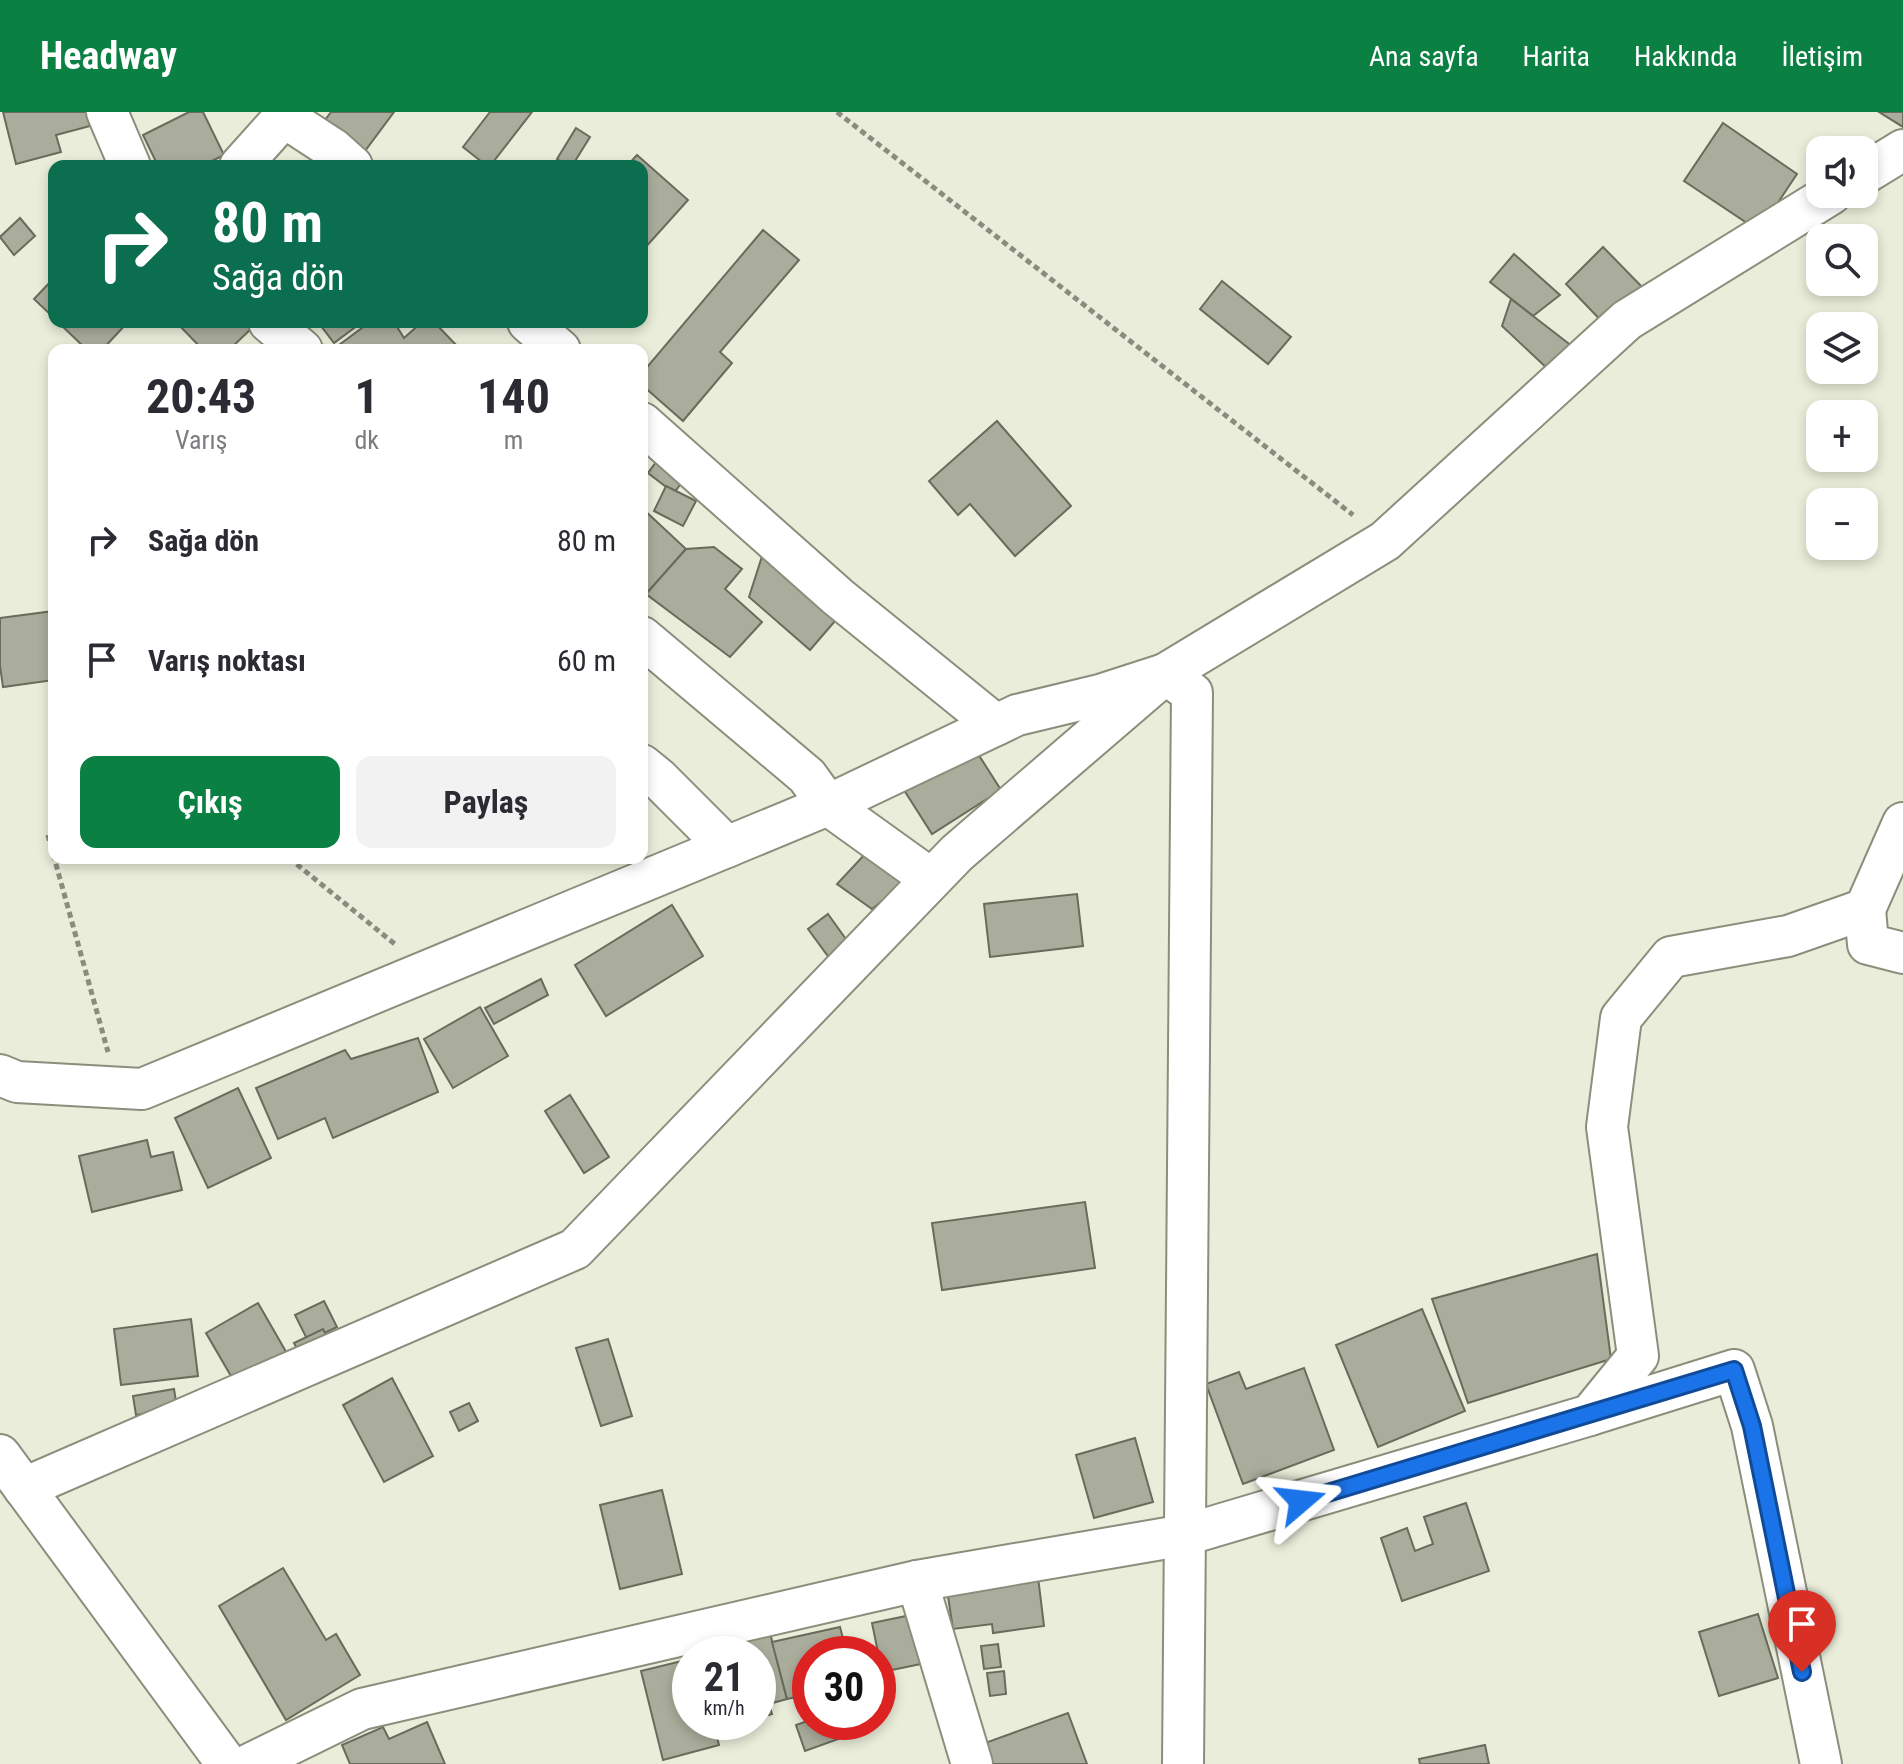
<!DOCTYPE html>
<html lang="tr">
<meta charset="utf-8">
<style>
body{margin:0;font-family:"Roboto Condensed",sans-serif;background:#f2f2f3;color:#2b2b33;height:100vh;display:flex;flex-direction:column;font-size:30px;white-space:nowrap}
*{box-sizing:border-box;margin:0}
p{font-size:26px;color:#7c7c81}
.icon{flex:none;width:44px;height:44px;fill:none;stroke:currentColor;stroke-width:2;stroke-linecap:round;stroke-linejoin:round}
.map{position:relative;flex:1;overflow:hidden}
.drawer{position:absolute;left:48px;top:232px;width:600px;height:520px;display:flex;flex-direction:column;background:#fff;border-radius:16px;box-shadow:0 4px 12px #0003}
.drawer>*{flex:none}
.top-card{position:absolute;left:48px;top:48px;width:600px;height:168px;border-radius:16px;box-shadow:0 4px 12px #0003;background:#0b6e4f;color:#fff;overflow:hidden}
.tools{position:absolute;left:1806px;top:24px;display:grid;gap:16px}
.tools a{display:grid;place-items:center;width:72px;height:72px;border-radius:16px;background:#fff;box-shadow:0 4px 12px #0003;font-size:40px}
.speed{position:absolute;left:672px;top:1524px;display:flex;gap:16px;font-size:40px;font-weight:700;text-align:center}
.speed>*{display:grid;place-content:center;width:104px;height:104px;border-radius:50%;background:#fff;box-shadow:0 4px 12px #0003;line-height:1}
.speed small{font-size:20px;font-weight:400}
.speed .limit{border:12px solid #d22;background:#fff;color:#111}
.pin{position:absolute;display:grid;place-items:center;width:68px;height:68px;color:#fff;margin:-82px -34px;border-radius:50% 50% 50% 0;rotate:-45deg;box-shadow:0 0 8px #0007}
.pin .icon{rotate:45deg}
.me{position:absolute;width:88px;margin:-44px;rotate:73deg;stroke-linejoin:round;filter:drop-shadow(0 0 6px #0008)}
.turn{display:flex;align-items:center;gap:28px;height:168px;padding:0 32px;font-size:36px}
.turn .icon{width:104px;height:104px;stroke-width:2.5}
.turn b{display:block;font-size:56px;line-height:68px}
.eta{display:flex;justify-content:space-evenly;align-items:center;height:136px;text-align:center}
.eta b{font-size:48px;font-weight:700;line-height:56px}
.action{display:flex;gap:16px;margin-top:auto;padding:16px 32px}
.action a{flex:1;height:92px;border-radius:16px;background:#0b8043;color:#fff;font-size:32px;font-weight:700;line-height:92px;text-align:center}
.action a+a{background:#f2f2f3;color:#2b2b33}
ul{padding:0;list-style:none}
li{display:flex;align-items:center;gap:24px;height:120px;padding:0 32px}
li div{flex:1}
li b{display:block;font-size:30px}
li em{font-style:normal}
header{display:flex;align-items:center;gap:48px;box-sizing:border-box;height:112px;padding:0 40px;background:#0b8043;color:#fff}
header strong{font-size:38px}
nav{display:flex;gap:44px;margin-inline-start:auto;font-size:28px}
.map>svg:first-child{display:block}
</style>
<header>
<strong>Headway</strong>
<nav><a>Ana sayfa</a><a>Harita</a><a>Hakkında</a><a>İletişim</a></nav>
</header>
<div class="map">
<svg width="1903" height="1652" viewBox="0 0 1903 1652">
<rect width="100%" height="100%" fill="#e9edd9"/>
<!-- building -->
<g fill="#aaad9b" stroke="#696c5b" stroke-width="2">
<polygon points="3,0 87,0 90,14 56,23 61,40 16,52"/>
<polygon points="189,0 203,0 224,43 202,54 158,54 143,23"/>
<polygon points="331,0 394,0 362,43 322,12"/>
<polygon points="490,0 532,0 490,54 487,54 463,35"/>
<polygon points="1879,0 1903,0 1903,15"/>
<polygon points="1723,11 1797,62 1759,119 1684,69"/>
<polygon points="576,16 590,25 572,54 568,54 557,47"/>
<polygon points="637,43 688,88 644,137 642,54 627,54"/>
<polygon points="20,106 35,124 14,143 0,125"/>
<polygon points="763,118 799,148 720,240 732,251 683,309 642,273 642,261"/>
<polygon points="1603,135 1647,180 1609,217 1566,172"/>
<polygon points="1514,142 1560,183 1533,204 1490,170"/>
<polygon points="54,166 54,206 34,187"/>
<polygon points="1222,169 1291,225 1268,252 1200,197"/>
<polygon points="1511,187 1590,248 1566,274 1502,214"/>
<polygon points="58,210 128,210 102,238 87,238"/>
<polygon points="176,210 250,210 254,214 229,238 203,238"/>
<polygon points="318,210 362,210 334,231"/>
<polygon points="370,210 394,210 404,226 422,210 434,210 461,238 342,238 339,233"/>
<polygon points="997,309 1071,394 1015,444 970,392 958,403 929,369"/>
<polygon points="664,339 690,359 674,381 648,361"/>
<polygon points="666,374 696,389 683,414 654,399"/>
<polygon points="642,396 686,437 646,482 642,479"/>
<polygon points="714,435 742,457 725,477 762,510 730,545 646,482 686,437"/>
<polygon points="765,435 841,502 810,538 749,485"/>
<polygon points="54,499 54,568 3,575 0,554 0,506"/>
<polygon points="973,634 1001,678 932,722 904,678"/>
<polygon points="867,740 903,772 872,797 837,772"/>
<polygon points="1077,782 1083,834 990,845 984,792"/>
<polygon points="672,793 703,844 606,904 575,853"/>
<polygon points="828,802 853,837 833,851 808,817"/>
<polygon points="541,867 548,883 494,912 485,896"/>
<polygon points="480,895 508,944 453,976 424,927"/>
<polygon points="418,926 438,980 333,1026 325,1006 278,1027 256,976 345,938 351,947"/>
<polygon points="238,976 271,1046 208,1076 175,1006"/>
<polygon points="570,983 609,1045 584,1061 545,999"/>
<polygon points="147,1028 151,1045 173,1040 182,1078 92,1100 79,1044"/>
<polygon points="1085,1090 1095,1156 942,1178 932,1111"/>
<polygon points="1597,1142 1611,1247 1468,1291 1432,1187"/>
<polygon points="324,1189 337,1215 308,1229 295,1203"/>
<polygon points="258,1191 289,1245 238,1276 206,1221"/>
<polygon points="1422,1197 1465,1299 1378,1335 1336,1233"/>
<polygon points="191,1207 198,1264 121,1273 114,1217"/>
<polygon points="323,1217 336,1243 307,1257 294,1231"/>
<polygon points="608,1227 632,1304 601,1314 576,1236"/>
<polygon points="1304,1256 1334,1338 1243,1372 1206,1272 1239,1260 1246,1277"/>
<polygon points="392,1266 433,1344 384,1370 343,1293"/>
<polygon points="174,1277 177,1296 136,1303 133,1284"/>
<polygon points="469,1291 478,1309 459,1319 450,1300"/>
<polygon points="1135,1326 1153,1390 1094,1406 1076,1343"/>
<polygon points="662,1378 682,1462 620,1477 600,1393"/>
<polygon points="1466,1391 1489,1459 1402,1489 1381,1426 1407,1416 1415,1439 1433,1432 1424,1405"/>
<polygon points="283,1456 326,1528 336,1522 360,1563 286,1608 219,1494"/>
<polygon points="1038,1465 1044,1514 993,1521 992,1512 953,1517 947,1478"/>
<polygon points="1758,1502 1778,1566 1719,1584 1699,1520"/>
<polygon points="911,1503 921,1552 882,1560 872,1511"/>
<polygon points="767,1509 787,1587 769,1592 772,1602 758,1606 758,1542 703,1542 699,1526"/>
<polygon points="840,1515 847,1542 810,1542 810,1582 787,1587 772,1530"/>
<polygon points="998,1532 1001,1555 984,1557 981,1534"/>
<polygon points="690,1547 690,1610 713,1610 719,1633 663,1648 641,1559"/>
<polygon points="1004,1559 1006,1582 990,1584 987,1561"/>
<polygon points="1068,1601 1087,1652 991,1652 985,1631"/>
<polygon points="810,1608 838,1610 844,1625 805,1639 796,1613"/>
<polygon points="427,1610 445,1652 350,1652 342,1633 383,1615 389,1627"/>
<polygon points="1485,1633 1489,1652 1420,1652 1419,1647"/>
</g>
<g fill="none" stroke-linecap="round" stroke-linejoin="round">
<!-- minor casing -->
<g stroke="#8b8e7c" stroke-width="44">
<g id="minor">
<polyline points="107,0 130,54"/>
<polyline points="240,54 284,5 333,37 352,54"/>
<polyline points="1864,62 1903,38"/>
<polyline points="269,210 302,238"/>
<polyline points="528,210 560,238"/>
<polyline points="642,311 838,485 996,613"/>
<polyline points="642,525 807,664 828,693 931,767"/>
<polyline points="642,653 658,666 727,735"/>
<polyline points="1865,797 1868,832 1903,841"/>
<polyline points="0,963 17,970 142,977 828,693 1017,603 1100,583 1165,562 1192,581 1183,1652"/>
<polyline points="1590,1303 1734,1258 1752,1314 1821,1652"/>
<polyline points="0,1343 227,1652"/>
<polyline points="24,1376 575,1137 957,741 1165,562 1385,429 1627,208 1831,82"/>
<polyline points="917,1469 972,1652"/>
<polyline points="250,1652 362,1597 917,1469 1185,1423 1590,1303 1638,1244 1607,1015 1621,906 1671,845 1788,824 1865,797 1903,711"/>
</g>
</g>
<!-- path -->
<g stroke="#898c7e" stroke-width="5" stroke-dasharray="6 4" stroke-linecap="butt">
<polyline points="837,0 1353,403"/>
<polyline points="54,720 47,720 108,940"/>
<polyline points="289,746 396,833"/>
</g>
<!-- minor -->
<use href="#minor" stroke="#fff" stroke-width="40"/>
</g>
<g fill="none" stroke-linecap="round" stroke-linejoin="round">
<!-- route casing -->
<g stroke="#114b97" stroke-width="20">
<polyline id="route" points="1301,1389 1734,1258 1752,1314 1802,1560"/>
</g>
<!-- route -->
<use href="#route" stroke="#1a73e8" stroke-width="14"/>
</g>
</svg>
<div class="tools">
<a><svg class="icon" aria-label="sound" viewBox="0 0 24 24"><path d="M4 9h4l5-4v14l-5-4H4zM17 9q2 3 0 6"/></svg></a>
<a><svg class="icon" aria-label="search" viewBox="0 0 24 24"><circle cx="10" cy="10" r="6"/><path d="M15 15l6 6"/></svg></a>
<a><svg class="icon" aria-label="layers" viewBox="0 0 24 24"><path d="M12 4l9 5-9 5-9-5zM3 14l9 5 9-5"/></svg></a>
<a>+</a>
<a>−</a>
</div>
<div class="speed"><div>21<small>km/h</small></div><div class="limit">30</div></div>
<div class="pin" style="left:1802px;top:1560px;background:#d93025"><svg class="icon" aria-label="arrive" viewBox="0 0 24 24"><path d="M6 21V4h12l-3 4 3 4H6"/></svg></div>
<svg class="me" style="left:1301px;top:1389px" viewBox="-20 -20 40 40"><path d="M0-17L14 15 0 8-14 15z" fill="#1a73e8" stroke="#fff" stroke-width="4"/></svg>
<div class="top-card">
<div class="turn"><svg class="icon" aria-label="right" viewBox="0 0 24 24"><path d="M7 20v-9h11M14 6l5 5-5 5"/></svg><div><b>80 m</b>Sağa dön</div></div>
</div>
<section class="drawer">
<div class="eta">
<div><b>20:43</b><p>Varış</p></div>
<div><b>1</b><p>dk</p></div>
<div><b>140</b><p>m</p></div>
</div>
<ul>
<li><svg class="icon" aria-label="right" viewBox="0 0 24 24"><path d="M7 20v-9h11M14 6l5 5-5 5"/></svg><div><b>Sağa dön</b></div><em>80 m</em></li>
<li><svg class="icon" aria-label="arrive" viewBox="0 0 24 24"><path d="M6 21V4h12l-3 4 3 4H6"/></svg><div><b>Varış noktası</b></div><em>60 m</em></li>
</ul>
<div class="action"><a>Çıkış</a><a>Paylaş</a></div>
</section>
</div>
